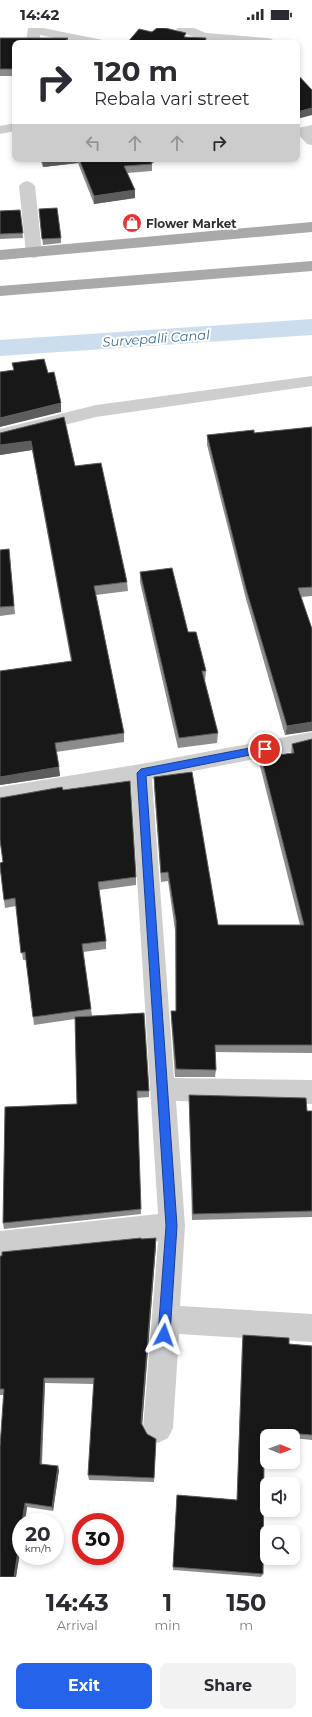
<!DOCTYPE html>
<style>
body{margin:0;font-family:Montserrat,sans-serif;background:#f2f2f3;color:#2b2b33;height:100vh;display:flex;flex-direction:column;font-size:15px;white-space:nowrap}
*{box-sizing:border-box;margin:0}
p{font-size:13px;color:#7c7c81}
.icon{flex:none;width:22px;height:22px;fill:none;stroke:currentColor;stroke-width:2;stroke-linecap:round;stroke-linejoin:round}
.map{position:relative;height:1549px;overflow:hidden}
.side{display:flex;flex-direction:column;background:#fff;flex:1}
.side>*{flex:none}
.top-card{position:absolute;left:12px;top:12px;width:288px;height:122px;border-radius:8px;box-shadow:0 2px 6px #0003;background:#fff;color:#2b2b33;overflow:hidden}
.needle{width:26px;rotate:91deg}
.fabs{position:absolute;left:260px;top:1401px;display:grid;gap:8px}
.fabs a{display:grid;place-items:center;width:40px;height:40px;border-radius:8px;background:#fff;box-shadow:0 2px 6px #0003;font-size:20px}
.speed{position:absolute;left:12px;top:1485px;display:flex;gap:8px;font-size:20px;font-weight:700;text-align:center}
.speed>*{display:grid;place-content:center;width:52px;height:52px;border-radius:50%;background:#fff;box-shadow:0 2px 6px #0003;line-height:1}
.speed small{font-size:10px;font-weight:400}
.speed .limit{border:6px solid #d22;background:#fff;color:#111}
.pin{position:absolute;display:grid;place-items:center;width:34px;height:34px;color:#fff;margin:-17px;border:2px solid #fff;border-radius:50%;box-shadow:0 1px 4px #0007}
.me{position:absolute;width:44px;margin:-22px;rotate:4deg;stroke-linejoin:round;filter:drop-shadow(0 0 3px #0008)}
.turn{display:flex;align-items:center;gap:14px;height:84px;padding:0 16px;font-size:18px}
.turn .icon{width:52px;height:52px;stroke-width:2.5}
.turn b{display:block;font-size:28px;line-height:34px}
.lanes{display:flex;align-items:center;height:38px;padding:0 16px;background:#0003;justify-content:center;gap:20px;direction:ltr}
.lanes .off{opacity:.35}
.eta{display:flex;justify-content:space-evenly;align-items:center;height:68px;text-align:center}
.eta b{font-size:24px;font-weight:700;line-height:28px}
.cta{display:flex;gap:8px;margin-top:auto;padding:8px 16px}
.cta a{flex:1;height:46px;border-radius:8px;background:#2563eb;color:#fff;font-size:16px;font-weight:700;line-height:46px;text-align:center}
.cta a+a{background:#f2f2f3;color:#2b2b33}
.status{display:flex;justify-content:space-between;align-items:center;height:28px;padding:0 20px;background:#fff;direction:ltr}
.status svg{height:11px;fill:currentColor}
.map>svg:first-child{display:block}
</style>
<div class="status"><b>14:42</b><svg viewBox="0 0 49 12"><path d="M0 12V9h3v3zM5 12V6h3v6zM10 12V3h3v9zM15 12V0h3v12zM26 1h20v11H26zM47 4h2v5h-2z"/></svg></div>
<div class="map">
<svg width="312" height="1549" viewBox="0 0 312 1549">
<rect width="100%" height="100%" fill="#fff"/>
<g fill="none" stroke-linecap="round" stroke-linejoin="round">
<!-- canal -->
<polygon fill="#ccdeee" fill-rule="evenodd" points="312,291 312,307 0,328 0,312"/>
<!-- minor -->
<g fill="#cecece" fill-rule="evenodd">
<polygon points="28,0 43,0 103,12 105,15 78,15 40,7 40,15 26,15"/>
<polygon points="176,0 194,0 206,5 267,10 272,11 274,14 229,15 204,13 178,3"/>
<polygon points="15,95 15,103 0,106 0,98"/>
<polygon points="312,97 312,117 307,116 297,105 298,100"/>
<polygon points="27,153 32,155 35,158 42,225 40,228 34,230 28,228 26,225 19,158 22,155"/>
<polygon points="312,348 312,358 96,389 0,413 0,401 96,377"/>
<polygon points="312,704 312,720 152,751 174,1050 312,1052 312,1076 176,1073 185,1198 180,1278 312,1286 312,1314 179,1306 173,1400 168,1410 158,1415 148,1410 143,1400 158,1213 0,1229 0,1203 158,1186 131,755 0,777 0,759 141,736"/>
</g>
<!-- major -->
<g fill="#a9a9a9" fill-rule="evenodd">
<polygon points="312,194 312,204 0,232 0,222"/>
<polygon points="312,233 312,243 0,268 0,258"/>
</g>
</g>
<!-- wall -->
<g fill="#8c8c8c">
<polygon points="0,10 15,15 15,48 0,48"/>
<polygon points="40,131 164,131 152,135 152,143 127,145 135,162 135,170 94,176 78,135 43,139"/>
<polygon points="39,181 61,210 61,215 43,217"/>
<polygon points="20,182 23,210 0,211 0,183"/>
<polygon points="64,389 75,438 127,554 128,563 96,567 124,705 124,714 56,724 60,748 0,757 71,633 32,422 0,427 0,405"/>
<polygon points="312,399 312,568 301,569 312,601 285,707 246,571 207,417 207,407 254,405"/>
<polygon points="9,521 15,586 0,588 0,522"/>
<polygon points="140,544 188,604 206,643 205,653 218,705 217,715 178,720 140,554"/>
<polygon points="312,711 312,1025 215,1024 216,1042 215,1049 175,1049 171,991 171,983 176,983 175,902 168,853 161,854 154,758 154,749 218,897 300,897 260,738 261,729 291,725 292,716"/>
<polygon points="63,762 136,849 136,857 99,862 106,913 106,921 83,924 92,988 149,1063 149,1069 137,1070 141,1186 4,1201 3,1195 77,1076 75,991 34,997 26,932 23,932 16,878 5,880 4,872 3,834"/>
<polygon points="189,1067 307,1083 312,1083 312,1189 192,1192 189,1075"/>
<polygon points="141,1211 156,1217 142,1396 147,1406 156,1411 154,1454 89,1452 88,1447 94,1356 45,1355 42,1436 59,1442 53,1483 27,1479 25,1494 21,1494 21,1518 16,1549 3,1367 0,1367 0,1228"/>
<polygon points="243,1307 289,1316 312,1318 312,1412 293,1410 293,1408 267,1408 267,1434 288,1434 287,1438 264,1437 263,1546 261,1549 173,1542 177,1467 237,1472 242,1313"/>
</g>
<!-- shaded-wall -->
<g fill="#5d5d5d">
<polygon points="68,10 68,15 63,15"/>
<polygon points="312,80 312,87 297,91 297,84"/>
<polygon points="47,131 78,131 78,135 43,139 43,132"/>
<polygon points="150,131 164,131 150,135"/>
<polygon points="135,162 135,170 94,176 94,168"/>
<polygon points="61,375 61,384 0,399 0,390"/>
<polygon points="31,413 32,422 0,427 0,417"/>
<polygon points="312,694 312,703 285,707 287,698"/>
<polygon points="59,739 60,748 0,757 0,749"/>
<polygon points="156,1210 156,1217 142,1400 141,1395"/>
<polygon points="44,1350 45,1355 41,1440 40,1436"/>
<polygon points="58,1438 59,1442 53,1483 52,1479"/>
<polygon points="25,1475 27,1479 25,1494 22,1494"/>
<polygon points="21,1503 21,1518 16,1549 14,1549"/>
</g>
<!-- building -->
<g fill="#181818" stroke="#5d5d5d">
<polygon points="157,0 165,0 186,5 184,9 206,10 205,15 127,15 139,1 152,4"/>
<polygon points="0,10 68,10 63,15 78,15 15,15 15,41 0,41"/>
<polygon points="297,46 312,62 312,80 297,84"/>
<polygon points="79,131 151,131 152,136 124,138 135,162 94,168"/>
<polygon points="57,180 61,210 42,211 39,181"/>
<polygon points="20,182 23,205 0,206 0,183"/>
<polygon points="44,331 48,345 54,344 61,375 0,390 0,344 14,342 12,335"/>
<polygon points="64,389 75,438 101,435 127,554 94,558 124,705 55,715 59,739 0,749 0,643 72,633 31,413 0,417 0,405"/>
<polygon points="312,399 312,559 298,560 312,601 312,694 287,698 246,561 207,407 254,402 254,405"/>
<polygon points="9,521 14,578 0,579 0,522"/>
<polygon points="172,540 188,604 196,604 206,643 202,643 218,705 179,710 140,544"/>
<polygon points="312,711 312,1017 215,1017 216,1042 176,1041 171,983 176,983 176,893 168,844 161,845 154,749 192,744 218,897 304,897 261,729 294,725 292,716"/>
<polygon points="130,753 136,849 98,854 106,913 82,916 91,981 33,989 25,924 21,925 15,870 4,872 0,838 0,835 3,834 0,812 0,770 62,759 63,762"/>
<polygon points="144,985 149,1063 137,1063 141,1181 3,1195 5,1079 77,1076 75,989"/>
<polygon points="189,1067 306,1070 307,1083 312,1083 312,1183 193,1186"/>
<polygon points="141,1210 141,1211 156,1210 141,1395 147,1406 156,1411 154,1450 88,1447 94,1350 44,1350 40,1436 58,1438 52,1479 25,1475 22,1494 21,1494 21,1503 14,1549 0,1549 0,1419 4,1361 0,1361 0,1228 2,1228 2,1224"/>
<polygon points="243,1307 289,1310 289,1316 312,1318 312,1407 288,1405 288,1408 267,1408 267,1432 264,1432 263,1546 173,1539 177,1467 237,1472"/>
</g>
<!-- route -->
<polygon fill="#2563eb" stroke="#184099" points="265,717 270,721 265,724 146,748 177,1198 170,1307 168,1311 164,1312 160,1311 158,1307 166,1198 137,745 141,741"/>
<!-- icons -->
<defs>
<g id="shop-disc" transform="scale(1)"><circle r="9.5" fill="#e93333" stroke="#fff"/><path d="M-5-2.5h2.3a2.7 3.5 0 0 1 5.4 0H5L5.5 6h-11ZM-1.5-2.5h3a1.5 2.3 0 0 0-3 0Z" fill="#fff"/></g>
</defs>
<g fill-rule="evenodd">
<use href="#shop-disc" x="132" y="195"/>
</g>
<g text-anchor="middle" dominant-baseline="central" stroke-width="4" stroke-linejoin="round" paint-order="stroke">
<!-- far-poi labels -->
<g font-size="12" font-weight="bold" fill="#313131" stroke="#fff" text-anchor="start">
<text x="146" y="195">Flower Market</text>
</g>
<!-- far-water labels -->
<g font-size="13" font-style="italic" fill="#3c6d96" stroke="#fff">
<text transform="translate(156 310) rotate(-4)">Survepalli Canal</text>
</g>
</g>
</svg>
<div class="fabs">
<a><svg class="needle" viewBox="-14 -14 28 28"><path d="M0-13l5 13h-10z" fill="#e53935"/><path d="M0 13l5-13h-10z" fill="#7c7c81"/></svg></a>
<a><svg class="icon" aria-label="sound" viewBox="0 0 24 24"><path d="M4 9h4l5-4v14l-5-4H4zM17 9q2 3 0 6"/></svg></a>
<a><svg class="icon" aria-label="search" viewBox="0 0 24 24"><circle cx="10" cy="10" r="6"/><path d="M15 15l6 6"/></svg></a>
</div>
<div class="speed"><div>20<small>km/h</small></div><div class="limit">30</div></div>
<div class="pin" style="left:265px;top:721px;background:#d93025"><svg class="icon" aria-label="arrive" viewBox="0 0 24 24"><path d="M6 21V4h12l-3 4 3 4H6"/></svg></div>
<svg class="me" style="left:164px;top:1307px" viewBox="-20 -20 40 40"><path d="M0-17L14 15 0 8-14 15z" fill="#2563eb" stroke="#fff" stroke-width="4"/></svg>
<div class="top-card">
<div class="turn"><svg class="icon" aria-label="right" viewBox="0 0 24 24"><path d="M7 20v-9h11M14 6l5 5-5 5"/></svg><div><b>120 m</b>Rebala vari street</div></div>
<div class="lanes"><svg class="icon off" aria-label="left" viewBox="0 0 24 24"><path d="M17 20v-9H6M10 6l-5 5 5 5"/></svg><svg class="icon off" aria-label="ahead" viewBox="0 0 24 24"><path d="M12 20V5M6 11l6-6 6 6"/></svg><svg class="icon off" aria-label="ahead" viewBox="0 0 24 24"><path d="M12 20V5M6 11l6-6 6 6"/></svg><svg class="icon" aria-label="right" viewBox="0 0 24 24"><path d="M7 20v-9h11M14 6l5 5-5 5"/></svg></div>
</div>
</div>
<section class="side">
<div class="eta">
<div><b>14:43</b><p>Arrival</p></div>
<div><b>1</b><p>min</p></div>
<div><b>150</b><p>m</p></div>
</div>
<div class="cta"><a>Exit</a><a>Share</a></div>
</section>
